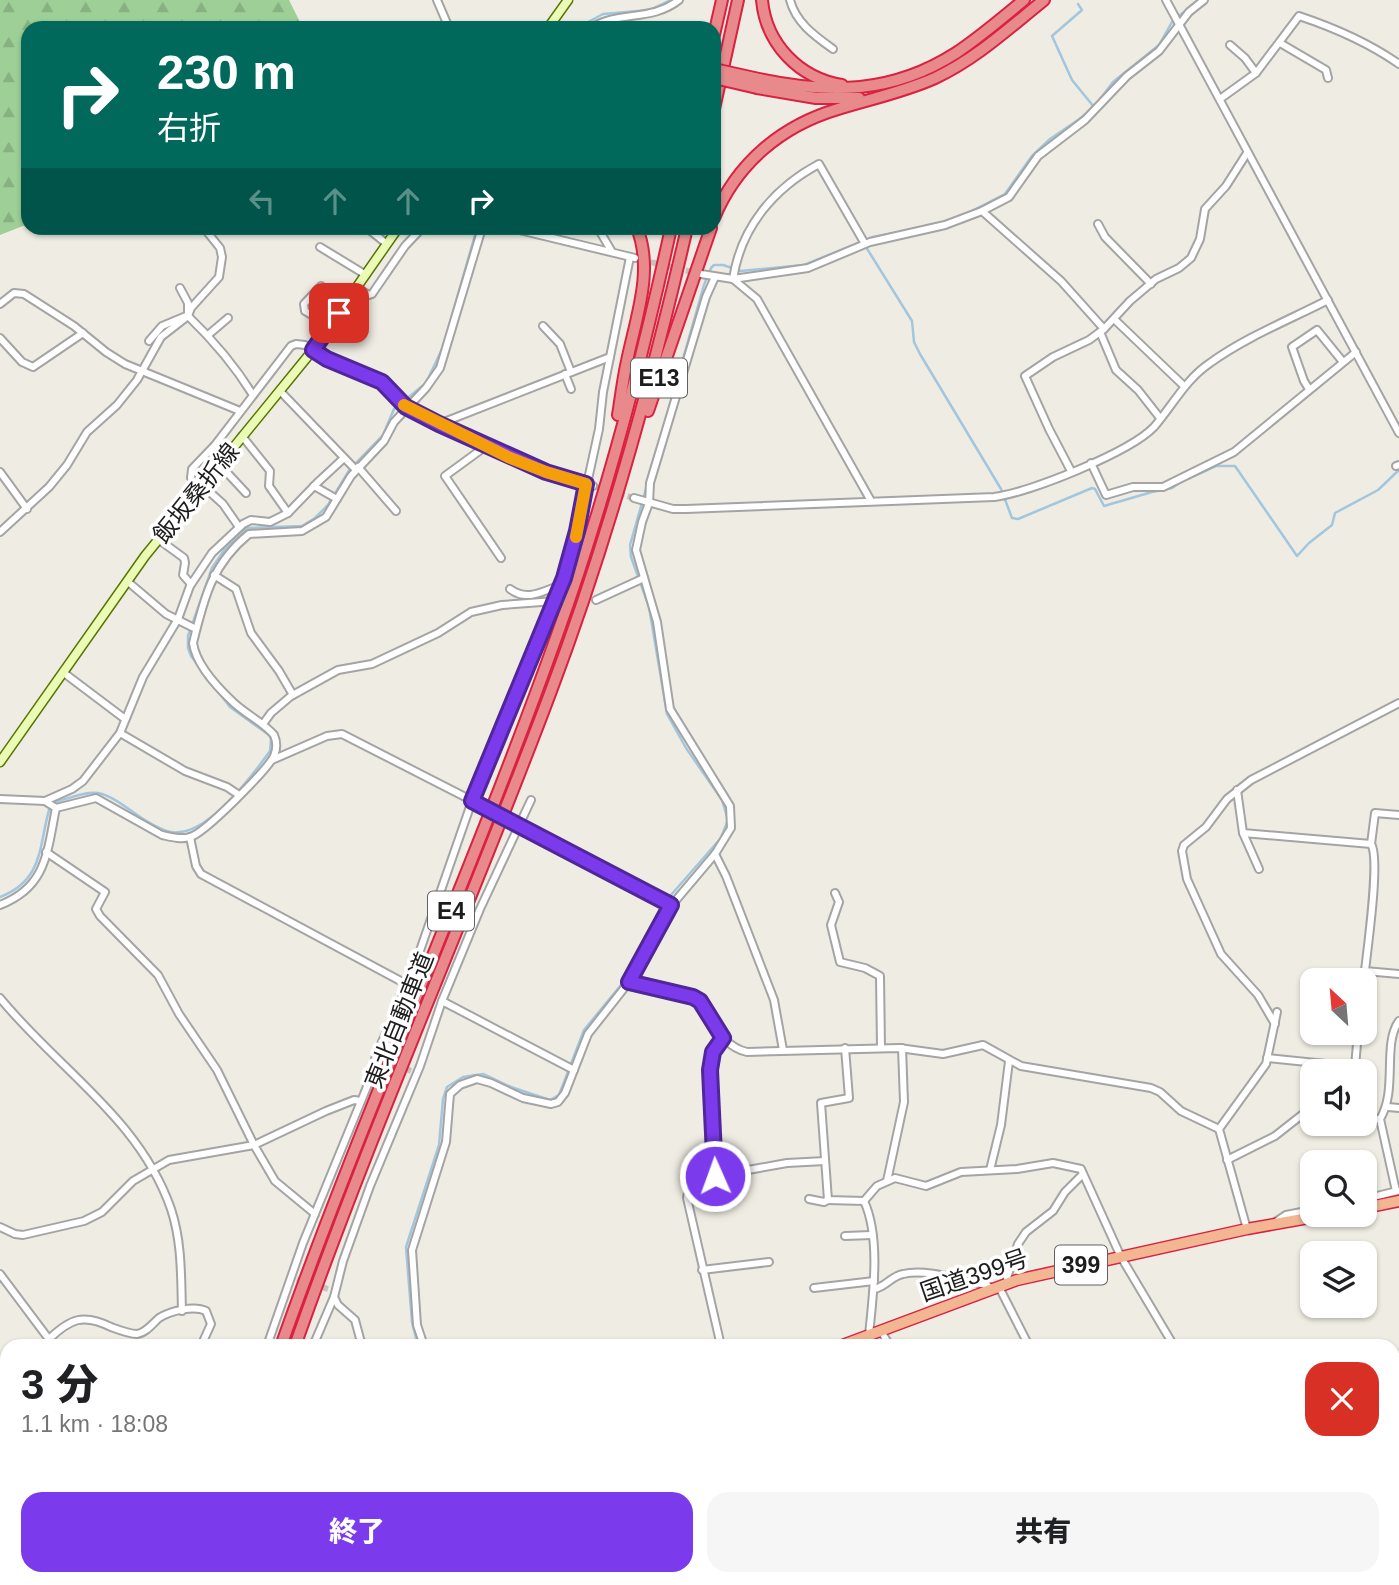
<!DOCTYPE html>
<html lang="ja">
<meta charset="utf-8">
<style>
body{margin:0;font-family:Helvetica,"Noto Sans JP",sans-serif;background:#f6f6f6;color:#202124;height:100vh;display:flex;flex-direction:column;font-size:26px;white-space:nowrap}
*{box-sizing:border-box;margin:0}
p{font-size:23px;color:#757577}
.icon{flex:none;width:38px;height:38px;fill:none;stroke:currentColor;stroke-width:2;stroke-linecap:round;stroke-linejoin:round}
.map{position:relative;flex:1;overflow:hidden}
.panel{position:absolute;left:0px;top:1339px;width:1400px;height:247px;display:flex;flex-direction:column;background:#fff;border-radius:21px 21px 0 0;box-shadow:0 2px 5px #0004}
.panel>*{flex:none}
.guide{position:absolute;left:21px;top:21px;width:700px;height:214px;border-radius:21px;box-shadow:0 2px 5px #0004;background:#00695c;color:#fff;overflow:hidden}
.needle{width:46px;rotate:334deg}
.buttons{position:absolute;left:1300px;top:968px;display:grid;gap:14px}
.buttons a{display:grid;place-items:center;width:77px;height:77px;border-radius:14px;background:#fff;box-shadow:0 2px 5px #0004;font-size:35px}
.pin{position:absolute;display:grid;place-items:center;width:60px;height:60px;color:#fff;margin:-30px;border-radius:14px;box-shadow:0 4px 10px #0006}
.me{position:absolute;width:77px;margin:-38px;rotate:358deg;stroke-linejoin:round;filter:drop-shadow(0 0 5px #0008)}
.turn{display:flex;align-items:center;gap:24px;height:147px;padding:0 21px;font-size:32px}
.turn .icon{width:91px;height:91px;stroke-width:2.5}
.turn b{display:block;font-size:49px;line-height:60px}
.lanes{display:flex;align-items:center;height:66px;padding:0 21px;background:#0003;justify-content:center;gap:35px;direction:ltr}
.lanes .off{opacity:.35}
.round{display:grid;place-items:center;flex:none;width:74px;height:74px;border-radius:21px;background:#f6f6f6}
.headline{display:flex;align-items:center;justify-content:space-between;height:119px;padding:0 21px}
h1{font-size:42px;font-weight:800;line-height:52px}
.button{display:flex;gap:14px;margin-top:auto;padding:14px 21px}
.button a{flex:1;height:80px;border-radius:21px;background:#7c3aed;color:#fff;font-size:28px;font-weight:800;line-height:80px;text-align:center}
.button a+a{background:#f6f6f6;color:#202124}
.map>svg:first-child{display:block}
</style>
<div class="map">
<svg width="1399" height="1585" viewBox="0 0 1399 1585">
<defs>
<pattern id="forest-firs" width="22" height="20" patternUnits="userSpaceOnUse" patternTransform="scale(1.75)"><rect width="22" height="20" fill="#9ecf97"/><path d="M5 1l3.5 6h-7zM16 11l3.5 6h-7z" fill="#88b182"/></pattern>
</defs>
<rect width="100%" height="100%" fill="#efede3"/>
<!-- forest -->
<polygon fill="url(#forest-firs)" points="0,0 289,0 302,26 302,28 28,28 28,224 0,235"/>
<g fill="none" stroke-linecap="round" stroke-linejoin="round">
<!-- stream -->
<g stroke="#a2c6dd" stroke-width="2.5">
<polyline points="1078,4 1082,10 1052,36 1072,80 1094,107"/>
<polyline points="577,28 603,14 650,10 671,0"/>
<polyline points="962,216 1005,194 1032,156 1050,139 1078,120 1094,107 1113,82 1159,45 1172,22 1198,0"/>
<polyline points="866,247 912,321 914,342 920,354 1001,489 1012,518 1018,519 1092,488 1095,489 1104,506 1152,492 1172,488 1181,482 1216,466 1235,466 1297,556 1309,543 1332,525 1335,513 1378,490 1399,470"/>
<path d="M0 897C46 879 38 843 51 803 65 800 84 791 98 793 117 797 133 814 150 823 159 828 169 834 180 832 212 829 252 776 270 751L271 739 269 735 230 707 191 656 188 648V636L212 568 225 549 247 528 302 526 315 518 328 505 350 469 383 435 394 409 426 383 443 347 477 228"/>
<polyline points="653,932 671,895 721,838 728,820 722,800 686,748 667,714 649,607 631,557 630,545 704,285 711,268 714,265 723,265 741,271 804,265 873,237 905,231"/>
<polyline points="418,1346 412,1322 406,1247 439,1145 443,1099 447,1087 463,1077 483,1074 511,1087 550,1100 559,1095 584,1030 621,985 645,947"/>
<polyline points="113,1578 114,1585"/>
</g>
<!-- minor-tunnel -->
<g stroke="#c5c3bb" stroke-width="6" stroke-dasharray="6 3" stroke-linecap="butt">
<polyline points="642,260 696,273"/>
<polyline points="593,486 634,498"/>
<polyline points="382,1058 411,1071"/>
<polyline points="297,1279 328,1289"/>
</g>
<!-- minor casing -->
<g stroke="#a4a4a4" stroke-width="10">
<g id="minor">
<polyline points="437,0 449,28"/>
<path d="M790 0C796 23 815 36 833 49"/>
<polyline points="1166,0 1399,433"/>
<path d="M591 28C620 10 651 22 679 0"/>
<polyline points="1280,43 1326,70 1328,78"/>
<polyline points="1230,45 1245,58 1256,73"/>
<path d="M1220 99 1256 73 1299 16C1335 28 1369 43 1399 64"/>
<polyline points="982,211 1061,281 1104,329"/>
<polyline points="1098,224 1105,237 1151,284"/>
<polyline points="367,228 387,244"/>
<polyline points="511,228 635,258"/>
<polyline points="598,228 612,252"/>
<path d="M865 244 819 164C774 188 741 227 733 279L808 268 870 242 945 225 982 211 1009 197 1038 156 1085 120 1127 76 1159 51 1189 12 1204 0"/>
<polyline points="320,247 366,275"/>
<polyline points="701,274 733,279 757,299 871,501"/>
<polyline points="321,286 304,304 305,311 315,317 329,302 341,309"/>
<path d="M180 288 188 303V316C213 340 235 366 253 395"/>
<polyline points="357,288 369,295 372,294 405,246 422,228"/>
<polyline points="0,304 14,293 24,294 74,326 106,352 125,364 240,411"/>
<polyline points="1114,319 1184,386"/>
<polyline points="543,326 560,344 571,372"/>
<polyline points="1100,332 1116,370 1138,390 1160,418"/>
<polyline points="208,335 228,318"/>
<polyline points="0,338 22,362 33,367 83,333"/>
<polyline points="149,341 162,326 186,316"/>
<polyline points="565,374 571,389"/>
<polyline points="1309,389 1304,381 1292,347 1317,330 1343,362"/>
<polyline points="280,391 356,470"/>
<polyline points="439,424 610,357"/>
<polyline points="242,436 270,471 269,486 288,513"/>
<polyline points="486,446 445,476 501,558"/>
<polyline points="1091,463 1106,495 1133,487 1163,487 1234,452 1356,352"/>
<polyline points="219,464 246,493"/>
<polyline points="1396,466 1399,465"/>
<polyline points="358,467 396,511"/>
<polyline points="1071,471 1049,429 1025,376 1053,357 1089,340 1104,329 1130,301 1156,279 1179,268 1191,258 1200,239 1205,209 1226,186 1247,153"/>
<polyline points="0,472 27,509"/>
<polyline points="202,485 223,504 239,527"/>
<polyline points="314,486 337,499"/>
<polyline points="199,488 191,478 192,469 215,445 291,346 296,344 305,345 327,359 382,382 406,407 508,457 546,473 593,486"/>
<path d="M634 498 673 509H686L994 497C1029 493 1130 452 1154 427 1173 405 1185 380 1210 363 1246 337 1289 320 1328 300"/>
<polyline points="0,532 49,487 67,465 87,432 117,405 137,380 161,337 188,316 191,308 219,277 222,257 220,248 204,228"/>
<polyline points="158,539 184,558 185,563 183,575 191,584"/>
<polyline points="214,575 236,589 251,633 279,671 293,695"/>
<polyline points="127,581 166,614 196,629"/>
<path d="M510 589C527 602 543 591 561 585"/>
<polyline points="596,600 644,578"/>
<polyline points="64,673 125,719"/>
<polyline points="263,724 271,713 291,696 338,670 372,664 438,633 471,612 502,605 555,601"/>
<polyline points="120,733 185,771 227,787 239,795"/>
<polyline points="272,760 327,736 342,734 475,802"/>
<polyline points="1237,790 1243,833 1259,869"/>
<polyline points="0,799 45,801 56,808"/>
<polyline points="45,801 72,789 83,781 120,733 143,677 178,619 190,586 212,553 243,524 251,520 270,522 288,513 317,483 344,458"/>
<path d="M56 808 96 798 162 835C171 837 181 840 190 837 204 834 267 770 274 756 277 749 277 742 274 735 263 722 247 715 234 703 219 689 196 665 193 643 204 598 212 564 249 534L302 531 326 517 351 476 384 441 394 422 426 388 440 368 482 228"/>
<polyline points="518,825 671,906"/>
<path d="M1243 833 1371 844C1381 859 1366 957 1364 980"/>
<polyline points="190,837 196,866 201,874 408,985"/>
<polyline points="1371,844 1375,813 1399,815"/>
<polyline points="46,852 105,892 96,909 100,916 158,975 179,1014 217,1070 254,1145 275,1181 315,1214"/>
<polyline points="715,854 726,876 774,1000 783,1050"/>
<polyline points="835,893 839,902 831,925 840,962 865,968 880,976 881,1048"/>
<path d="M0 905C47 887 47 852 56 808"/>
<polyline points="1365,971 1399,974"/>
<path d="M629 982 693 997C717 1011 714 1044 747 1052L899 1048 943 1054 983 1045 1021 1066 1151 1088 1160 1092 1181 1111 1219 1129"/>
<path d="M0 998C58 1069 140 1119 171 1209 182 1242 181 1277 182 1311"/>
<polyline points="442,1001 574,1070"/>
<polyline points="1275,1024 1258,995 1221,954 1187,879 1182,851 1184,845 1206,827 1227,799 1251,780 1399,703"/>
<path d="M845 1048 849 1098 821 1103 828 1200 864 1201C881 1238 873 1295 869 1335"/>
<polyline points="1267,1058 1355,1067 1364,1069 1368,1076"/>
<polyline points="1355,1067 1358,1032"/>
<polyline points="1388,1107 1399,1108"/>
<polyline points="1365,1120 1380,1119"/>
<polyline points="1227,1160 1275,1136 1303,1114 1312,1112"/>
<polyline points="990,1170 1001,1125 1009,1061"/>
<polyline points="715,1176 787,1163 825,1161"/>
<polyline points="887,1181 904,1102 902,1048"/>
<path d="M1396 1191 1380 1119C1398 1090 1382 1044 1399 1021"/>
<polyline points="809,1199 824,1202 828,1200"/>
<polyline points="1365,1199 1397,1191"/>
<polyline points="864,1201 877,1186 895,1178 926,1186 961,1172 1017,1169 1053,1163 1081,1169 1121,1257 1174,1346"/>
<polyline points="1277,1221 1286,1215 1312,1210"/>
<polyline points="0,1227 15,1234 23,1235 84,1221 102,1212 133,1181 169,1160 254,1145 326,1111 354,1100 360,1101"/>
<polyline points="1247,1229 1219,1129 1266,1064 1277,1012"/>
<polyline points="845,1236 872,1235"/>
<polyline points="702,1270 769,1262"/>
<polyline points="0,1274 54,1346"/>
<polyline points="1008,1283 1007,1278 1018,1244 1026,1232 1053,1211 1065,1192 1083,1174"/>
<polyline points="999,1287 1029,1346"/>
<polyline points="814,1288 874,1281"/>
<path d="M874 1289C886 1287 891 1276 903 1274 927 1268 963 1281 987 1285L992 1289"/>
<polyline points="334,1297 338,1305 355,1320 362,1346"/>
<polyline points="881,1331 890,1346"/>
<path d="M49 1339C70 1319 83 1313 111 1327 119 1330 129 1334 137 1334 146 1333 153 1323 159 1318 170 1311 194 1305 206 1311L211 1324 201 1346"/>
<polyline points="267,1346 303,1243 371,1077 376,1055 408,985 472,801 546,625 572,553 599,429 603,392 630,257"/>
<polyline points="313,1346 334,1297 343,1261 370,1186 420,1066 442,1001 480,909 531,800"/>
<polyline points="424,1346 417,1325 412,1250 446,1142 450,1094 460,1085 477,1079 491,1083 523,1098 551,1104 558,1102 565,1093 588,1034 629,982 671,906 715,854 731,828 730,806 670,709 657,622 636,550 642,522 649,503 650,483 706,297 715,277"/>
<path d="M721 1346 687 1198C688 1183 706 1188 715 1179L711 1056 723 1038"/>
<polyline points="117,1578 118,1585"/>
<polyline points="402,1578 404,1585"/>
<polyline points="976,1578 978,1585"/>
<polyline points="1323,1578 1326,1585"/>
<polyline points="241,1585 243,1578"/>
<polyline points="672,1585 675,1578"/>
<polyline points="1058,1585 1069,1578"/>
</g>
</g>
<!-- secondary casing -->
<g stroke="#567503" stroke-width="11">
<g id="secondary">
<polyline points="548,28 568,0"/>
<polyline points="0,762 145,556 313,350 398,228"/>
<polyline points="190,1578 191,1581"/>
</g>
</g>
<!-- trunk casing -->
<g stroke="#db2142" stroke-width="13">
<g id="trunk">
<polyline points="1365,1208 1399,1201"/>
<polyline points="840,1346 1017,1280 1247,1229 1331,1214"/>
<polyline points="0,1560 7,1558"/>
</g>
</g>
<!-- motorway casing -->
<g stroke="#db2142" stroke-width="14">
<g id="motorway">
<path d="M762 0C766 44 799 78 842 85"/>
<polyline points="714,35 722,0"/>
<path d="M759 79C830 94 892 94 956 53 980 37 1002 18 1024 0"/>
<polyline points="757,88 816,98 859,98"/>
<polyline points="714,109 738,0"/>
<path d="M714 218C737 163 781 126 838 109 870 99 904 92 935 78 976 59 1009 28 1044 0"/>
<polyline points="648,411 711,228"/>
<path d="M618 415C621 397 623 378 627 361 636 317 654 271 637 228"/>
<path d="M281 1346C366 1106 472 874 557 635 605 502 641 365 671 228"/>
<path d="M295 1346C373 1124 469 910 551 691 608 540 651 384 687 228"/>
<polyline points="205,1585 207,1578"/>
<polyline points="219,1585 221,1578"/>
</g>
</g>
<!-- minor -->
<use href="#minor" stroke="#fff" stroke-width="6"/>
<!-- secondary -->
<use href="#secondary" stroke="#ebfab5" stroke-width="8"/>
<!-- trunk -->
<use href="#trunk" stroke="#f2b692" stroke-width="10"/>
<!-- motorway -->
<use href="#motorway" stroke="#e8898b" stroke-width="10"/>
<!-- minor-bridge casing -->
<g stroke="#a4a4a4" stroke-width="10" stroke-linecap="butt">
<polyline id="minor-bridge" points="476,803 518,825"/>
</g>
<!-- motorway-bridge casing -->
<g stroke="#db2142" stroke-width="14" stroke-linecap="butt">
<g id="motorway-bridge">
<polyline points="714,69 759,79"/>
<polyline points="714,78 757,88"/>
</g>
</g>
<!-- minor-bridge -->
<use href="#minor-bridge" stroke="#fff" stroke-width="6"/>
<!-- motorway-bridge -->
<use href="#motorway-bridge" stroke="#e8898b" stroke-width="10"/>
</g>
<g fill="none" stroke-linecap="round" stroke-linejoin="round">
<!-- route casing -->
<g stroke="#51269a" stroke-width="18">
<polyline id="route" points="339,313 313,350 327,359 382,382 406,407 439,424 546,472 586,484 577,531 564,578 472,801 671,905 629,982 693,997 700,1001 723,1038 713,1052 710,1070 715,1176"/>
</g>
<!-- route -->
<use href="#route" stroke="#7c3aed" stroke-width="12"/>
<!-- slow -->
<polyline stroke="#f59e0b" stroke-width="12" points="404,405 508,457 546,472 586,484 576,537"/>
</g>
<g text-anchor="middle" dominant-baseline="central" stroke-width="7" stroke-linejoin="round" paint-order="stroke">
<!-- shield labels -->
<g fill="#fff" stroke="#616161" stroke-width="2">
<rect x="631" y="358.5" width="56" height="39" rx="5"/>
<rect x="428" y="891.5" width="46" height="39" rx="5"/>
<rect x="1055" y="1245.5" width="52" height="39" rx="5"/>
</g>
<g font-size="23" font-weight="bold" fill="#1d1d1d">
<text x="659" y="378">E13</text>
<text x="451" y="911">E4</text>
<text x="1081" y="1265">399</text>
</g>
<!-- street labels -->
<g font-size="24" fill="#1d1d1d" stroke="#fff">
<text transform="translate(196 493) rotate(-51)">飯坂桑折線</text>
<text transform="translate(399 1020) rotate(-68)">東北自動車道</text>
<text transform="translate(974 1275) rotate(-19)">国道399号</text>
</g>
</g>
</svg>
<div class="buttons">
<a><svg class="needle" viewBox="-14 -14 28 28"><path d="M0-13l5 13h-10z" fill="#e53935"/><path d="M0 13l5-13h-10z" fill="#757577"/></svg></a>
<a><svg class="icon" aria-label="sound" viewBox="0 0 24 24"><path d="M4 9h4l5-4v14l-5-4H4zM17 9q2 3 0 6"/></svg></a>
<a><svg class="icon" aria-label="search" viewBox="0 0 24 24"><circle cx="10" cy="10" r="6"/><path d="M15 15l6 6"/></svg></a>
<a><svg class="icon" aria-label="layers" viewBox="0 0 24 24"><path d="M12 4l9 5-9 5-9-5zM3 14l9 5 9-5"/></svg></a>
</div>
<div class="pin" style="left:339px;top:313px;background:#d93025"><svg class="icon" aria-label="arrive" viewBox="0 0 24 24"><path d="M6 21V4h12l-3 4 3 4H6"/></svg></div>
<svg class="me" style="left:715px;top:1176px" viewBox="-20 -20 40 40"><circle r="17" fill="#7c3aed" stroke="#fff" stroke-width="3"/><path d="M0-11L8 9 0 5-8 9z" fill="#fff"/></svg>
<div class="guide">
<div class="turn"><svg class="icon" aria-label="right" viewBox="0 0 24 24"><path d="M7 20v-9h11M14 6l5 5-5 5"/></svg><div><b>230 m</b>右折</div></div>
<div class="lanes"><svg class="icon off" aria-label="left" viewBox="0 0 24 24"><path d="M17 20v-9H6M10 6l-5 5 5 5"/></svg><svg class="icon off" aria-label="ahead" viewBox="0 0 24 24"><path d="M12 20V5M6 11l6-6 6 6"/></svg><svg class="icon off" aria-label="ahead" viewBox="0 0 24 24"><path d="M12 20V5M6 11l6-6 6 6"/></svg><svg class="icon" aria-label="right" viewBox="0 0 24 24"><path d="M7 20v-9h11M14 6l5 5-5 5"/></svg></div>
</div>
<section class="panel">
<div class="headline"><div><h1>3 分</h1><p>1.1 km · 18:08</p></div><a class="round" style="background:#d93025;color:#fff"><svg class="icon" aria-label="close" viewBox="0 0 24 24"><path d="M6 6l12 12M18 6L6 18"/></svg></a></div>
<div class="button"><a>終了</a><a>共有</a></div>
</section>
</div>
